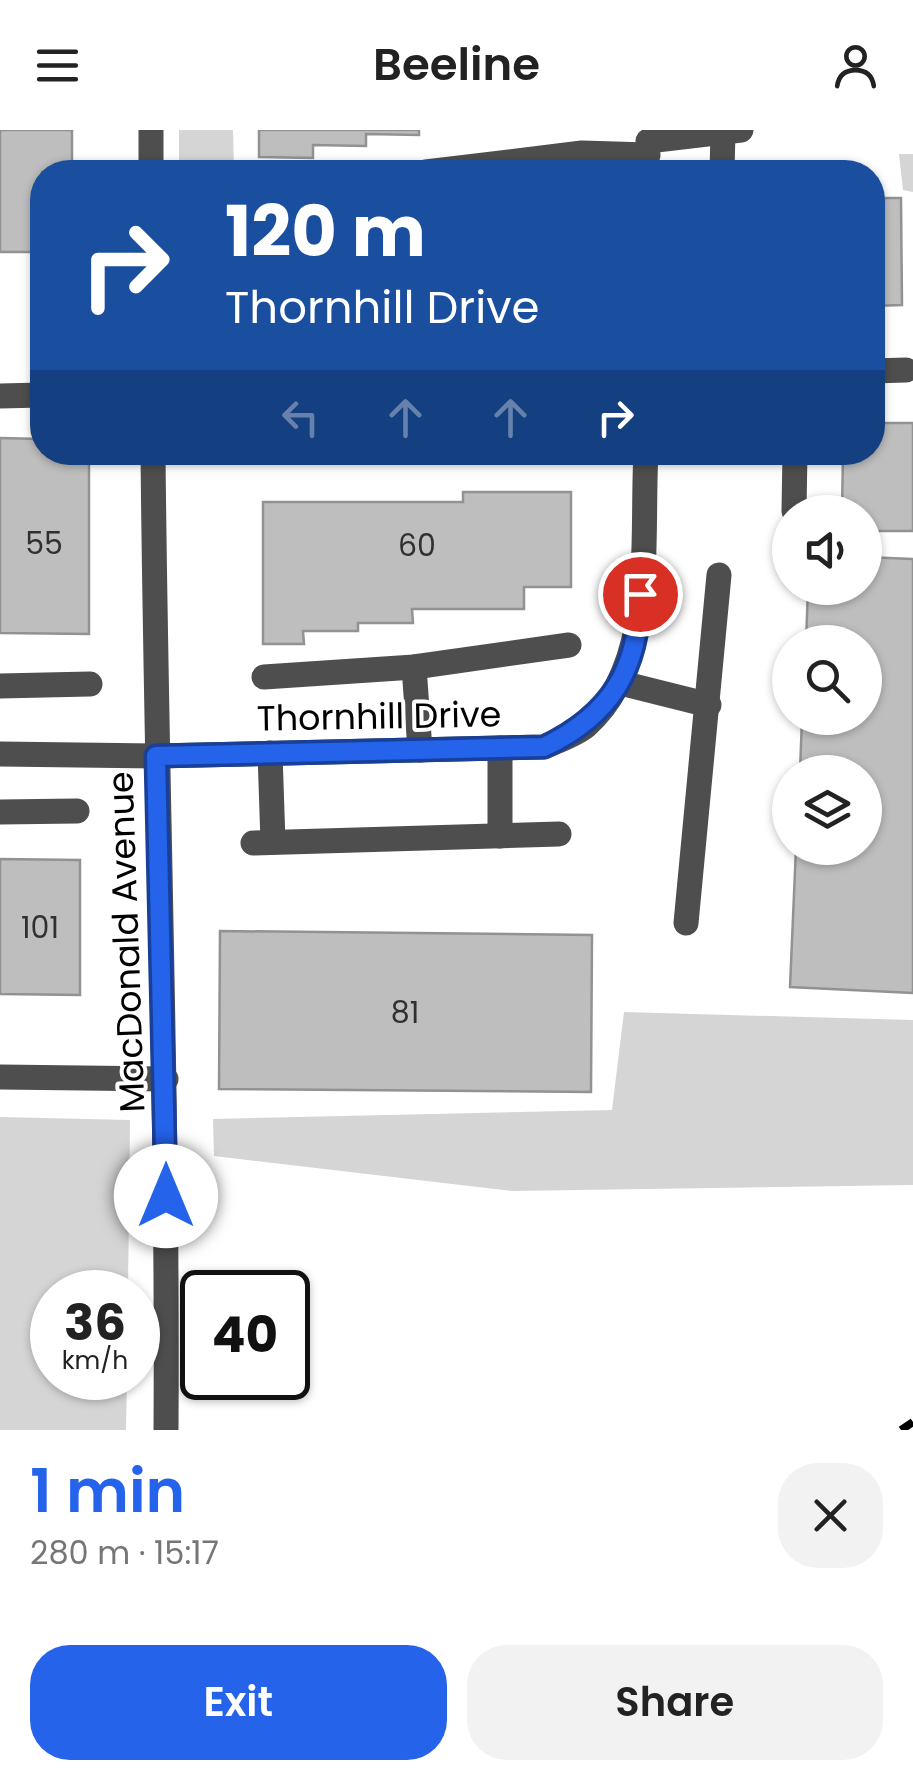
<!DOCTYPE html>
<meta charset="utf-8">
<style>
body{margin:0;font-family:Poppins,sans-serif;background:#f2f2f2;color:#222;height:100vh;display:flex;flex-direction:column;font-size:38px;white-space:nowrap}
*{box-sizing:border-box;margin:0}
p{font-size:32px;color:#767676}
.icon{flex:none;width:55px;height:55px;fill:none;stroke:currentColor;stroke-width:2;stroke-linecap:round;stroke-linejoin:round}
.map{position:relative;height:1300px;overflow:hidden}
.sheet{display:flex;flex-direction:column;background:#fff;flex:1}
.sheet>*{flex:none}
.top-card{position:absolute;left:30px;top:30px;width:855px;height:305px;border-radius:40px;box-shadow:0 2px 8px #0004;background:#1a4fa0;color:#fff;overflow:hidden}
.tools{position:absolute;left:772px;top:365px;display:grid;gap:20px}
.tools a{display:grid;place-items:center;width:110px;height:110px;border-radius:50%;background:#fff;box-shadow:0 2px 8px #0004;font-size:50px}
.speed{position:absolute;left:30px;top:1140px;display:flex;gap:20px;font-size:50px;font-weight:700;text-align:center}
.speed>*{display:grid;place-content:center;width:130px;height:130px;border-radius:50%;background:#fff;box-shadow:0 2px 8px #0004;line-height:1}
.speed small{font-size:25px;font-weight:400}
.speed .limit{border:5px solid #111;border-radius:15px;background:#fff;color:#111}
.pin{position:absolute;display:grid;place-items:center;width:85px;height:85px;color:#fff;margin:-42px;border:5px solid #fff;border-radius:50%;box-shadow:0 2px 10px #0007}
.me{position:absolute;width:110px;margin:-55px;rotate:0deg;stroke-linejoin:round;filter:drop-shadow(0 0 8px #0008)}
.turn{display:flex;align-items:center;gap:35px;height:210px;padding:0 30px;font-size:45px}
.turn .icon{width:130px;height:130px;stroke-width:2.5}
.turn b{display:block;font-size:70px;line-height:85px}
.lanes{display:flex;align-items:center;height:95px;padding:0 30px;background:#0003;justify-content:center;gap:50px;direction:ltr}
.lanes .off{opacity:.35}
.round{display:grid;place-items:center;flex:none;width:105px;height:105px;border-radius:40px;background:#f2f2f2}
.overview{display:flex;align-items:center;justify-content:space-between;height:170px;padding:0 30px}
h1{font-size:60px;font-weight:600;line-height:75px;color:#2563eb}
.primary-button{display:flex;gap:20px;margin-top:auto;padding:20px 30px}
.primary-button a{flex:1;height:115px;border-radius:40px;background:#2563eb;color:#fff;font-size:40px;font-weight:600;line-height:115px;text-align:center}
.primary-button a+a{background:#f2f2f2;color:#222}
header{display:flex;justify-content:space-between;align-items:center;height:130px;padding:0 30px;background:#fff;font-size:45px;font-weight:600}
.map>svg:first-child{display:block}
</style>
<header><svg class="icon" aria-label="menu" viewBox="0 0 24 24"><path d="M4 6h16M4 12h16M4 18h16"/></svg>Beeline<svg class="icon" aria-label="person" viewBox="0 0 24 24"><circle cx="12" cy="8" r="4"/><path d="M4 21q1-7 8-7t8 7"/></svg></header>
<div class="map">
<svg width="913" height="1300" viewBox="0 0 913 1300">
<rect width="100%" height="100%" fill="#fff"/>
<!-- green -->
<g fill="#d5d5d5">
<polygon points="179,0 233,0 234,42 179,42"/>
<polygon points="899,24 913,24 913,62 903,60"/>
<polygon points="624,882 913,890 913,1055 512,1061 214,1026 213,989 612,980"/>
<polygon points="0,987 130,990 128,1162 52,1162 52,1248 127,1248 126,1300 0,1300"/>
</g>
<!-- building -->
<g fill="#bebebe" stroke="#929292" stroke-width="2.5">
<polygon points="0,0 72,0 72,42 42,42 42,122 0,122"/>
<polygon points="259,0 419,0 419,5 366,4 366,16 313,15 313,28 259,27"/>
<polygon points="872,68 901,68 902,175 872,176"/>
<polygon points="872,293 913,293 913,401 865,401 865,382 842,382 843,322 872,322"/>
<polygon points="0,308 42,309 42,322 89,322 89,504 0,503"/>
<polygon points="463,362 571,362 571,457 524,457 524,479 412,479 413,493 358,493 358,501 303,501 304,514 263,514 263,372 463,372"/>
<polygon points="865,427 913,429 913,863 790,857 796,718 865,718 865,642 800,642 802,588 865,588 865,512 806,512 808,458 865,458"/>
<polygon points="0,729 80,730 80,865 0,864"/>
<polygon points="220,801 592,805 591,962 219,959"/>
</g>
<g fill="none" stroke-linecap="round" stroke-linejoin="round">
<!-- minor -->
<g stroke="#4e4e4e" stroke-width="25">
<polyline points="151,0 151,42"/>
<polyline points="648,11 741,0"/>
<polyline points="426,42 582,23 648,25"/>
<polyline points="722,42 723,2"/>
<polyline points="872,241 906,240"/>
<polyline points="0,266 42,265"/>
<path d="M153 322C156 648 168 974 166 1300"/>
<polyline points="794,381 795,322"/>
<polyline points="414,537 420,620"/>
<polyline points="264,547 414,537 569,515"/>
<polyline points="621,553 709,575"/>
<polyline points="0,556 90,554"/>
<polyline points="270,623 273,712"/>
<path d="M0 624 156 626 544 617C557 611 575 605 586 596 657 534 641 409 646 322"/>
<polyline points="0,682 77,681"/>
<polyline points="500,706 500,618"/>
<polyline points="253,713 559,704"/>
<polyline points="686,793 719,445"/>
<polyline points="0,947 166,949"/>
</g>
<!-- rail -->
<polyline stroke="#000" stroke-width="8" stroke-dasharray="15 5 2.5 5" stroke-linecap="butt" points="901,1300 913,1292"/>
</g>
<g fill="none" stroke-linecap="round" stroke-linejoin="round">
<!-- route casing -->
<g stroke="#184099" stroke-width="25">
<path id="route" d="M166 1066 156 626 544 617C611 585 639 539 640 464"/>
</g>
<!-- route -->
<use href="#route" stroke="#2563eb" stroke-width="18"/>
</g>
<g text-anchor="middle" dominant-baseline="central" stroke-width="8" stroke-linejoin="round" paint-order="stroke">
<!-- number labels -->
<g font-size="30" fill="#303030">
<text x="44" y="413">55</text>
<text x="417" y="415">60</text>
<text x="40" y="797">101</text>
<text x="405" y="882">81</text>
</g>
<!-- street labels -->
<g font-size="35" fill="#000" stroke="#fff">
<text transform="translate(379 586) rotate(-1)">Thornhill Drive</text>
<text transform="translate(126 812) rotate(-92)">MacDonald Avenue</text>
</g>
</g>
</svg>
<div class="tools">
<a><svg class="icon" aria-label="sound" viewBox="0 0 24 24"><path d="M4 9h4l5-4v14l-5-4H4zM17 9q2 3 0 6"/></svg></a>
<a><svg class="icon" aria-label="search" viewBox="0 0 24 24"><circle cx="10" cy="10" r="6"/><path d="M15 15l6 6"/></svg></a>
<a><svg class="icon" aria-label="layers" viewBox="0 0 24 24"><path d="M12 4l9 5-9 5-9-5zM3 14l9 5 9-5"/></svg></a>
</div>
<div class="speed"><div>36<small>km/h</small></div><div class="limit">40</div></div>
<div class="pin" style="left:640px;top:464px;background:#d93025"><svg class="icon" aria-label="arrive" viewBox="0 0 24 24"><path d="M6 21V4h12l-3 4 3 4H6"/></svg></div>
<svg class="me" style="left:166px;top:1066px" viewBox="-20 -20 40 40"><circle r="19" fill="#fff"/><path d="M0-13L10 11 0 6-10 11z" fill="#2563eb"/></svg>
<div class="top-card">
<div class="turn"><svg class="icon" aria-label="right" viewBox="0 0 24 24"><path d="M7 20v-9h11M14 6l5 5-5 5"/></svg><div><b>120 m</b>Thornhill Drive</div></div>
<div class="lanes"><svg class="icon off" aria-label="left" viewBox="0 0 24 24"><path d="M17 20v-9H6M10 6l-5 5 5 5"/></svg><svg class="icon off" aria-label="ahead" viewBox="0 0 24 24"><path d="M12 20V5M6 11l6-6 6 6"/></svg><svg class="icon off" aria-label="ahead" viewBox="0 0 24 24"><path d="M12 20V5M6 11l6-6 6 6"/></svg><svg class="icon" aria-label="right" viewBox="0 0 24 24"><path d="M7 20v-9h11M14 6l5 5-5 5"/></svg></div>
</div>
</div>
<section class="sheet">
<div class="overview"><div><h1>1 min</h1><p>280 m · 15:17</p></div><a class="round"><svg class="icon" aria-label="close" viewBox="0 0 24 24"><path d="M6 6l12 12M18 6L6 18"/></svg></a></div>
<div class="primary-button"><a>Exit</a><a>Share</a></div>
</section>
